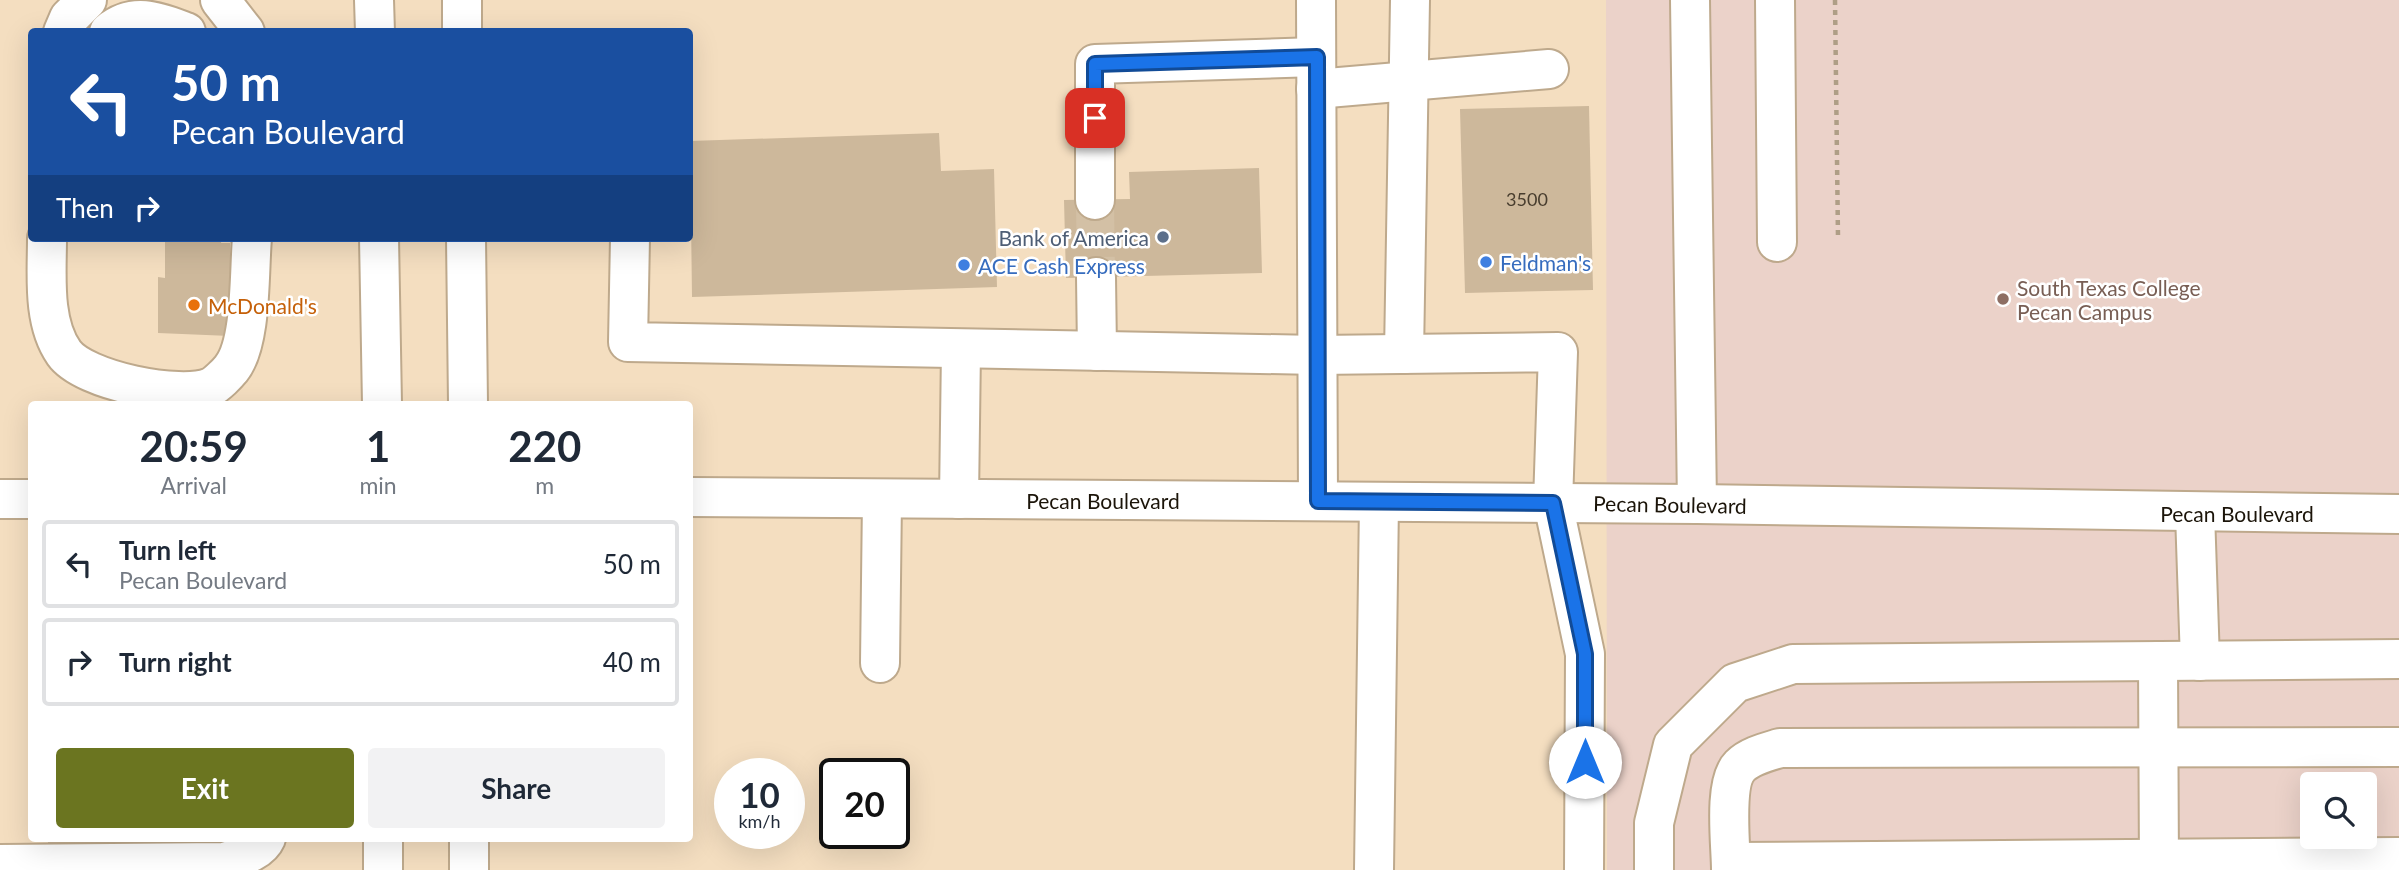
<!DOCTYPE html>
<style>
body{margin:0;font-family:Lato,sans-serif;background:#f2f2f3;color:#1f2937;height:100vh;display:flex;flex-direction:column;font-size:26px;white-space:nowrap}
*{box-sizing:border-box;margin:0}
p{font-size:23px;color:#747a83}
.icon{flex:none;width:38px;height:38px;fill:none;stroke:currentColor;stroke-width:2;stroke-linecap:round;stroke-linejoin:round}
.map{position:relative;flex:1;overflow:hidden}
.sheet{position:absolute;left:28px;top:401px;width:665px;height:441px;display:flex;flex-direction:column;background:#fff;border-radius:7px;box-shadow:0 7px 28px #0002}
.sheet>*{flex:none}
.guide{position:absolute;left:28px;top:28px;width:665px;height:214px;border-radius:7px;box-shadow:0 7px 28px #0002;background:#1a4fa0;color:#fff;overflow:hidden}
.controls{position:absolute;left:2300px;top:772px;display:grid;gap:14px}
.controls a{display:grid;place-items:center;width:77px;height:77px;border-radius:7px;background:#fff;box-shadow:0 7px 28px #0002;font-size:35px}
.speed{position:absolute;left:714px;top:758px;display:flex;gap:14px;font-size:35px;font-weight:700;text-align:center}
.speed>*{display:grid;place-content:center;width:91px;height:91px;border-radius:50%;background:#fff;box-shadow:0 7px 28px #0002;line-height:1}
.speed small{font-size:18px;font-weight:400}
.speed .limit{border:4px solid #111;border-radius:10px;background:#fff;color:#111}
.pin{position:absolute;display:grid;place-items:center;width:60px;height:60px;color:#fff;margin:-30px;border-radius:14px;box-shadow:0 4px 10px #0006}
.me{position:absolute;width:77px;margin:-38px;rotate:0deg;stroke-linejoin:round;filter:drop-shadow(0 0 5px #0008)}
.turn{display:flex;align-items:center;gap:24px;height:147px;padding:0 28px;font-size:32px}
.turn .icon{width:91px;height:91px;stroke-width:2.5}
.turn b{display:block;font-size:49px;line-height:60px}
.then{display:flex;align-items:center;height:66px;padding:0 28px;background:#0003;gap:14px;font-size:26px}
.eta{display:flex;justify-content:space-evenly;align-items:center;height:119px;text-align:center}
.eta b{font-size:42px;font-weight:700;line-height:49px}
.button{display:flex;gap:14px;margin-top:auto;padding:14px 28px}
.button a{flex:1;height:80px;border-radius:7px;background:#6b7520;color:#fff;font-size:28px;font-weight:700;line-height:80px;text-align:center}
.button a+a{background:#f2f2f3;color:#1f2937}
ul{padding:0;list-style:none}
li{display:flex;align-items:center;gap:21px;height:88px;margin:0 14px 10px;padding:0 14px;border:4px solid #e0e1e3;border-radius:7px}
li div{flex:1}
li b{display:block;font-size:26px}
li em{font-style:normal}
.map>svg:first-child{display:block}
</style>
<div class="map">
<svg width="2399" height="870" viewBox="0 0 2399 870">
<rect width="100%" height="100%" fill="#f4dec0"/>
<!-- education -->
<path fill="#ebd2c9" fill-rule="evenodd" d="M1606 0H2399V870H1607ZM2312 784H2364V836H2312Z"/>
<!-- building -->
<g fill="#cdb89b">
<polygon points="1589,106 1593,290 1465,293 1460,109"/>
<polygon points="939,133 941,171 994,169 997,287 692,297 690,141"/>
<polygon points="1259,168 1262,273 1066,278 1064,200 1130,199 1129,172"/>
<polygon points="165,238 222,238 221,243 230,243 230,336 158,333 158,277 165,278"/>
<polygon points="48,838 203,838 203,849 48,851"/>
</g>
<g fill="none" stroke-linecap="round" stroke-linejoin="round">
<!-- minor-tunnel -->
<polyline stroke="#d3c0a5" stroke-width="38" stroke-dasharray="38 19" stroke-linecap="butt" points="1095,200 1096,277"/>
<!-- minor casing -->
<g stroke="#bea98c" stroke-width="42">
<g id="minor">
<polyline points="220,0 245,32"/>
<polyline points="1316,0 1318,501"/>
<polyline points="1690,0 1697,504"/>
<polyline points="1775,0 1777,242"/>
<polyline points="63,32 69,18 87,0"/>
<path d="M109 32C134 11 159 22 186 32"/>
<polyline points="1316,89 1549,69"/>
<polyline points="1095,200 1095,64 1316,57"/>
<path d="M47 238C47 274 42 322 64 353 84 381 181 400 211 387 217 384 227 374 231 369 252 344 249 271 252 238"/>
<polyline points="630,238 628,342 1317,355 1558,352 1553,503 1585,654 1584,870"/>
<polyline points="1096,277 1097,351"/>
<polyline points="1404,354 1410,0"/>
<polyline points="959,499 961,349"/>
<polyline points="2195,513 2200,661"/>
<polyline points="2158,661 2159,870"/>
<polyline points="880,663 882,499"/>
<polyline points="1731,862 2399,857"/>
<path d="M0 864 225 862C239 857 260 852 266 838"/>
<polyline points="1374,870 1379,502"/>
<polyline points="1654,870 1654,823 1673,745 1735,683 1793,664 2399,659"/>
<path d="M1731 870C1731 846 1723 783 1740 766 1750 756 1767 752 1780 748L2399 747"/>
</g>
</g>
<!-- major casing -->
<g stroke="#bea98c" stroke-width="42">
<g id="major">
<polyline points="374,0 375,32"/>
<polyline points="462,0 462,32"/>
<polyline points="379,238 382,404"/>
<polyline points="466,238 468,404"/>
<polyline points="690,497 1697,504 2399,514"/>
<polyline points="0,499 32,499"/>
<polyline points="469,838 469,870"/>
<polyline points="383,870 383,838"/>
</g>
</g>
<!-- path -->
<polyline stroke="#af9e86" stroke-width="4.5" stroke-dasharray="5 5" stroke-linecap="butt" points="1835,0 1838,238"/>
<!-- minor -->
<use href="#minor" stroke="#fff" stroke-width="38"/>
<!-- major -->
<use href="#major" stroke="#fff" stroke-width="38"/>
</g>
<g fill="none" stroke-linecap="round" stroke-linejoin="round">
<!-- route casing -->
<g stroke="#114b97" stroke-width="18">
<polyline id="route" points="1095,118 1095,64 1317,57 1318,501 1553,503 1585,654 1585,762"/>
</g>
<!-- route -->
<use href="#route" stroke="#1a73e8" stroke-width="12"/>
</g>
<!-- markers -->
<circle fill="#5c6f8a" stroke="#fff" stroke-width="2.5" cx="1163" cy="237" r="7"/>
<g fill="#3f7fe0" stroke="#fff" stroke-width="2.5">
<circle cx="1486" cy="262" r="7"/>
<circle cx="964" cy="265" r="7"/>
</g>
<circle fill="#8d6e63" stroke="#fff" stroke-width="2.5" cx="2003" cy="299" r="7"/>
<circle fill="#e8710a" stroke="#fff" stroke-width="2.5" cx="194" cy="305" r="7"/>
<g text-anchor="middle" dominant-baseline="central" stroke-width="5" stroke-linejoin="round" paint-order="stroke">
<!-- number labels -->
<g font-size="18" fill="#483d2e">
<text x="1527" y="199">3500</text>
</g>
<!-- service labels -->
<g font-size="21" fill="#4e5e75" stroke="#fff" text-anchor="end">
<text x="1149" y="237">Bank of America</text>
</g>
<!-- shop labels -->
<g font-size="21" fill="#366cbe" stroke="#fff" text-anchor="start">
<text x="1500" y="262">Feldman's</text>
<text x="978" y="265">ACE Cash Express</text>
</g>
<!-- education labels -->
<g font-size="21" fill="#785e54" stroke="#fff" text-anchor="start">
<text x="2017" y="287">South Texas College<tspan x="2017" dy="24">Pecan Campus</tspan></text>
</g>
<!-- food labels -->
<g font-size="21" fill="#c56008" stroke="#fff" text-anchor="start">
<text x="208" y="305">McDonald's</text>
</g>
<!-- street labels -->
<g font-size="21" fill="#1b1409" stroke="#fff">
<text x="1103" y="500">Pecan Boulevard</text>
<text transform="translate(1670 504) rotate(1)">Pecan Boulevard</text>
<text x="2237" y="513">Pecan Boulevard</text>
</g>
</g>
</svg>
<div class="controls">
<a><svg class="icon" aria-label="search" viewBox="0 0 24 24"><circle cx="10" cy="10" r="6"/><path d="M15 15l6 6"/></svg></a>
</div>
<div class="speed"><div>10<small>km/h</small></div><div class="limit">20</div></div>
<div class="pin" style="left:1095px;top:118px;background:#d93025"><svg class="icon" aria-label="arrive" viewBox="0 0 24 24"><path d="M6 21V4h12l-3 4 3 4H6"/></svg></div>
<svg class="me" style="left:1585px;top:762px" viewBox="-20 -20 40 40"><circle r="19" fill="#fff"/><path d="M0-13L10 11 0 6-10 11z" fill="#1a73e8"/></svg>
<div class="guide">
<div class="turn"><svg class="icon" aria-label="left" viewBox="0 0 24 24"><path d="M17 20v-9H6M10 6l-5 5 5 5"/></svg><div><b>50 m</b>Pecan Boulevard</div></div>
<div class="then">Then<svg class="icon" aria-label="right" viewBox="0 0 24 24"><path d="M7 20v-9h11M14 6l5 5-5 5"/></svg></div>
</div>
<section class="sheet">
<div class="eta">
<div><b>20:59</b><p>Arrival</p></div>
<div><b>1</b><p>min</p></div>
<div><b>220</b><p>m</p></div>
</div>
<ul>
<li><svg class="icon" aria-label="left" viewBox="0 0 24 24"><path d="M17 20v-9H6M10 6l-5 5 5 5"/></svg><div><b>Turn left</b><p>Pecan Boulevard</p></div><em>50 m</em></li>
<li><svg class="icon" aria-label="right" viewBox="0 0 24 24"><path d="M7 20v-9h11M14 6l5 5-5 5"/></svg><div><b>Turn right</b></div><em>40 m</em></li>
</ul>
<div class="button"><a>Exit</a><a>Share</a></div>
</section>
</div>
